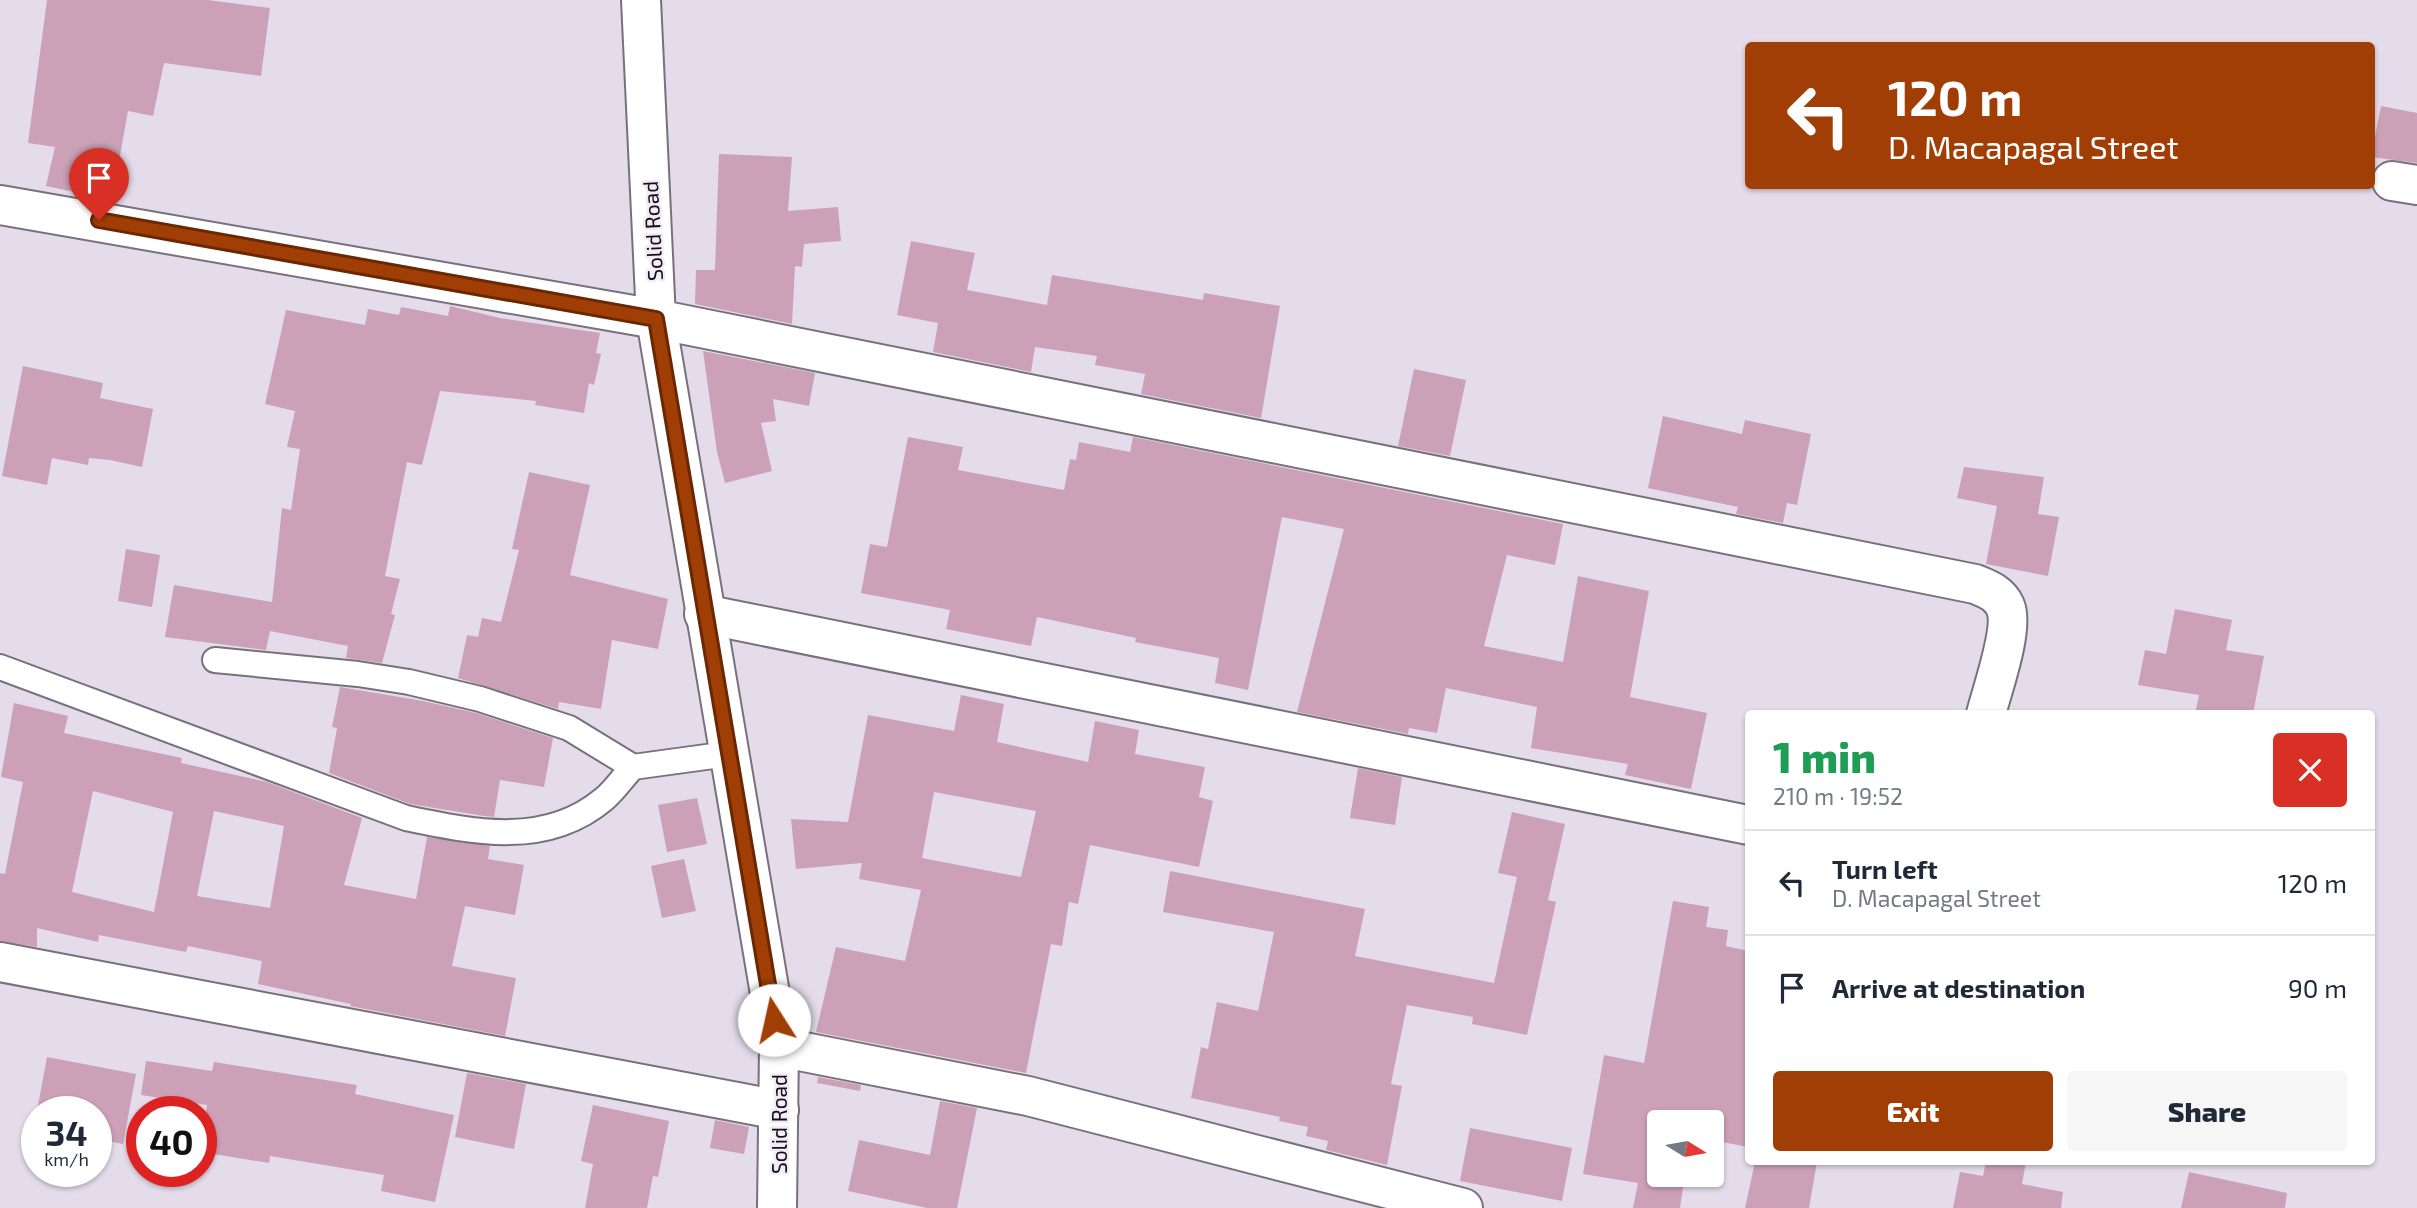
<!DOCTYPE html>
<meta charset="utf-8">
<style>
body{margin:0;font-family:"Exo 2",sans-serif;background:#f6f6f7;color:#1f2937;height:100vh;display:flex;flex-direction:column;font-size:26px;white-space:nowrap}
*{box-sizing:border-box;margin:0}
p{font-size:23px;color:#747a83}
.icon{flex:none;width:38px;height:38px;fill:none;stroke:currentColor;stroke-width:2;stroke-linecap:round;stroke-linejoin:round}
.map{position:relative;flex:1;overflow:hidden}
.drawer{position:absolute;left:1745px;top:710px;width:630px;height:455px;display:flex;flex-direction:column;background:#fff;border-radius:7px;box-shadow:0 2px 5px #0004}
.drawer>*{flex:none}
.top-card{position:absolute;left:1745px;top:42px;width:630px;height:147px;border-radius:7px;box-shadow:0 2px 5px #0004;background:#a13e05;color:#fff;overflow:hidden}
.needle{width:46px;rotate:101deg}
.buttons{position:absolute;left:1647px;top:1110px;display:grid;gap:14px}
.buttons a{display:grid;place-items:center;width:77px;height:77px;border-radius:7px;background:#fff;box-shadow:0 2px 5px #0004;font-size:35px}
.speed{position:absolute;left:21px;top:1096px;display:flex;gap:14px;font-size:35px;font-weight:700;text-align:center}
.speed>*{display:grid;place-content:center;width:91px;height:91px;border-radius:50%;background:#fff;box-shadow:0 2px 5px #0004;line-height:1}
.speed small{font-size:18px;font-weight:400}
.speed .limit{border:10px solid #d22;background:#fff;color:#111}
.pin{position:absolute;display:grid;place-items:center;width:60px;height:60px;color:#fff;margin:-72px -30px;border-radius:50% 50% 50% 0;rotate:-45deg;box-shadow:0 0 7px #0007}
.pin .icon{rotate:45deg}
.me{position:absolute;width:77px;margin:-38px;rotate:350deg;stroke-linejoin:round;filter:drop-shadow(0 0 5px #0008)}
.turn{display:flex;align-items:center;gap:24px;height:147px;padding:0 28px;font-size:32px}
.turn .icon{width:91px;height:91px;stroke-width:2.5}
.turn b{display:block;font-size:49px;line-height:60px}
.round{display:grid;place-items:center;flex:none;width:74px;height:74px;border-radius:7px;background:#f6f6f7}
.overview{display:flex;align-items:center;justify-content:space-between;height:119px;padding:0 28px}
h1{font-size:42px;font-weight:800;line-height:52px;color:#1e9e55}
.action{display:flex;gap:14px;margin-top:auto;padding:14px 28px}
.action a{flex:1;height:80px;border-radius:7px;background:#a13e05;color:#fff;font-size:28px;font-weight:800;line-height:80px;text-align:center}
.action a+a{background:#f6f6f7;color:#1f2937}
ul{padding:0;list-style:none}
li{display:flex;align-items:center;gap:21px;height:105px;padding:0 28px;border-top:2px solid #e0e1e3}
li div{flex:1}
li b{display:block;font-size:26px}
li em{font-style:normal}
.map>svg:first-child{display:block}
</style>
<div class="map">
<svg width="2417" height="1208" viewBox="0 0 2417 1208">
<rect width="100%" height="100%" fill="#e4dcea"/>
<!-- building -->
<g fill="#cca1b7" fill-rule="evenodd">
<polygon points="47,0 208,0 270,8 261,76 164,63 153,116 128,111 112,200 46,186 55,147 28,143"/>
<polygon points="2381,106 2417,113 2417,163 2371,157"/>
<polygon points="719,154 792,157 788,211 838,207 841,241 804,244 802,267 795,266 792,324 695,304 696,270 715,270"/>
<polygon points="911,241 975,253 967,290 1047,305 1052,275 1203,300 1204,293 1280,306 1261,418 1141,394 1145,374 1095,365 1097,356 1035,347 1031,372 933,352 938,323 897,315"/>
<polygon points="450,306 500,318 600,333 596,353 601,354 594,385 589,383 584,413 535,405 536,401 440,391 422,465 407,462 385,576 400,579 391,614 395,615 382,663 346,658 348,646 270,631 266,650 165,637 174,585 272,602 282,508 291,510 300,449 287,447 295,411 265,404 286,310 365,325 368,309 399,315 401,307 448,316"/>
<polygon points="703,351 815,373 809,406 773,399 776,421 761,423 772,471 725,483 717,452"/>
<polygon points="23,366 103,383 100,398 153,409 142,467 110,460 89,458 88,465 52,458 47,485 2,476"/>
<polygon points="1414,369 1466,380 1450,456 1398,446"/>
<polygon points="1663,416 1742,434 1745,420 1811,434 1797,505 1787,503 1783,523 1736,514 1738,507 1648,488"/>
<polygon points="908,437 963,447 958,470 1064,490 1070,459 1076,460 1079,442 1130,452 1133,437 1563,524 1555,565 1507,555 1484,646 1563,662 1578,576 1649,591 1630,697 1707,713 1691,789 1625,775 1628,764 1531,748 1537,707 1446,688 1437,733 1409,728 1408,734 1297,712 1344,529 1282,517 1248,690 1215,683 1219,658 1135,642 1136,638 1037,617 1031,646 946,629 950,610 861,593 870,544 887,547"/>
<polygon points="1964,467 2044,477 2038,514 2059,517 2048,576 1986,564 1997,506 1957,498"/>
<polygon points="529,472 590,485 570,575 668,599 658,649 612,640 601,709 559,702 558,709 458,678 467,635 478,637 482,618 501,622 519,550 512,549"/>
<polygon points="126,549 160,555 152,607 118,601"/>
<polygon points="2175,609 2232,620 2226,650 2264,656 2253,714 2195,714 2199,695 2138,685 2145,650 2166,654"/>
<polygon points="340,687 423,701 476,713 553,738 544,787 500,780 494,817 484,816 410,804 329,773 337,728 332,727"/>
<path d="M961 695 1004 704 997 742 1088 762 1095 721 1139 730 1135 754 1205 767 1199 797 1213 801 1199 867 1090 845 1078 904 1069 902 1062 946 1051 944 1026 1073 816 1032 836 947 905 961 921 890 859 879 862 863 796 869 791 819 848 822 868 715 954 731ZM934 792 1036 811 1021 877 922 858Z"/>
<path d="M14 703 68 716 64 733 182 758 181 763 267 782 362 818 344 885 416 899 427 837 490 846 488 859 524 865 515 915 465 906 452 966 516 978 505 1036 350 1006 351 1004 258 984 262 961 188 946 186 952 99 935 98 942 37 928V947L0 941V873L5 874 23 782 1 777ZM93 791 173 812 154 912 72 892ZM214 811 284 826 270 908 197 896Z"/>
<polygon points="1358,768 1402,777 1395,825 1350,818"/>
<polygon points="697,798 707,844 667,852 658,805"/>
<polygon points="1512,812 1565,824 1548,900 1556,902 1527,1035 1472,1024 1473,1017 1407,1005 1391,1084 1402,1086 1387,1165 1326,1150 1328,1141 1306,1136 1308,1127 1279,1121 1280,1117 1191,1098 1201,1047 1208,1049 1217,1002 1258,1011 1274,932 1163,912 1170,871 1365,909 1355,956 1494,983 1517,877 1498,873"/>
<polygon points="684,859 696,911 662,918 651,866"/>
<polygon points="1673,901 1709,907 1706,927 1728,930 1726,946 1748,951 1748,1147 1712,1140 1712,1122 1659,1122 1659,1174 1685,1174 1680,1208 1633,1208 1638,1183 1583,1174 1604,1055 1644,1063"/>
<polygon points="47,1057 136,1074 123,1144 96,1139 96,1111 37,1111"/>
<polygon points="146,1061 212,1071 214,1062 357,1085 355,1094 454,1115 435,1202 381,1191 384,1175 270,1156 269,1163 201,1152 207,1105 141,1095"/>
<polygon points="467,1073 526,1084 514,1149 455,1137"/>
<polygon points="818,1077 861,1085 860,1091 817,1083"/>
<polygon points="940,1101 977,1108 957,1208 927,1208 848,1191 859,1140 930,1155"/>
<polygon points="593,1105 669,1121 658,1177 653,1176 647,1208 585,1208 593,1164 581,1161"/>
<polygon points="715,1120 749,1127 744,1154 710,1148"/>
<polygon points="1470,1128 1572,1148 1562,1201 1460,1181"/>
<polygon points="1755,1162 1817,1162 1809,1208 1745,1208"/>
<polygon points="1986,1162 2026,1162 2022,1184 2063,1192 2061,1208 1953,1208 1960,1172 1983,1176"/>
<polygon points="2189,1172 2287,1193 2285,1208 2181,1208"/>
</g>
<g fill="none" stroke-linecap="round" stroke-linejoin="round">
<!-- lane casing -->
<g stroke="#78717d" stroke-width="28">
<g id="lane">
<polyline points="215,660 358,674 409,682 480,699 569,728 633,767"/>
<path d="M0 667 406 818C473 832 546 848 604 799 615 790 623 777 633 767L728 754"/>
</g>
</g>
<!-- street casing -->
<g stroke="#78717d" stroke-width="42">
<g id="street">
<path d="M641 0 656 319 1975 584C1987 589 1999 593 2005 606 2015 627 1992 690 1986 714"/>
<polyline points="2392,181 2417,185"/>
<polyline points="704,614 1748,825"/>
<polyline points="0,962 779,1110"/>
<polyline points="777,1208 779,1047"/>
</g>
</g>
<!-- secondary casing -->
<g stroke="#78717d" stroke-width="42">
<polyline id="secondary" points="0,205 656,319 779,1047 1028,1096 1463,1208"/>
</g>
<!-- lane -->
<use href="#lane" stroke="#fff" stroke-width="24"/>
<!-- street -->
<use href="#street" stroke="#fff" stroke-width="38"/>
<!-- secondary -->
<use href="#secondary" stroke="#fff" stroke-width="38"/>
</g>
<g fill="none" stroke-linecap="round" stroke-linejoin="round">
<!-- route casing -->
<g stroke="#692803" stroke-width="18">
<polyline id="route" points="99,220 656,319 774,1020"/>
</g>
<!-- route -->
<use href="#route" stroke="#a13e05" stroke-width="12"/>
</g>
<g text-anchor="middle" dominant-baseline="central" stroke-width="5" stroke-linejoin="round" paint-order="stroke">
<!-- street labels -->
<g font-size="21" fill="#121014" stroke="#f2eaf7">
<text transform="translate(652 231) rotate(-93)">Solid Road</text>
<text transform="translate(778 1124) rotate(-90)">Solid Road</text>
</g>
</g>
</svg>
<div class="buttons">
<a><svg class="needle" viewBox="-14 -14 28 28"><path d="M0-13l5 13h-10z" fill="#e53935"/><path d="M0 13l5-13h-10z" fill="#747a83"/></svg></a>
</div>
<div class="speed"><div>34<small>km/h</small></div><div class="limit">40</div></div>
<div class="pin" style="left:99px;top:220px;background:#d93025"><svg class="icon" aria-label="arrive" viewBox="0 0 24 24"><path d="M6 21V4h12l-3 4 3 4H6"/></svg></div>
<svg class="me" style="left:774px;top:1020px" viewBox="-20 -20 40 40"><circle r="19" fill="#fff"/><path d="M0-13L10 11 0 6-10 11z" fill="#a13e05"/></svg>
<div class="top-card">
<div class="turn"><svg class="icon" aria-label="left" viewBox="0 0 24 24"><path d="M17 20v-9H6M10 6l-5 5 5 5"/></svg><div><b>120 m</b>D. Macapagal Street</div></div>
</div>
<section class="drawer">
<div class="overview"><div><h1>1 min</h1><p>210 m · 19:52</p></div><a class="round" style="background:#d93025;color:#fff"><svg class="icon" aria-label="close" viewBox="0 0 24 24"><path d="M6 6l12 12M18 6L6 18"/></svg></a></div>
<ul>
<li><svg class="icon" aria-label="left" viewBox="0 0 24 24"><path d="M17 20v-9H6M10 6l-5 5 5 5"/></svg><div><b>Turn left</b><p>D. Macapagal Street</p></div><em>120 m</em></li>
<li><svg class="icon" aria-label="arrive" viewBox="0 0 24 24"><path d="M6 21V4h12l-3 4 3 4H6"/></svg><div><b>Arrive at destination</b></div><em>90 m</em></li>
</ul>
<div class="action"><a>Exit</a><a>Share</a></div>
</section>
</div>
